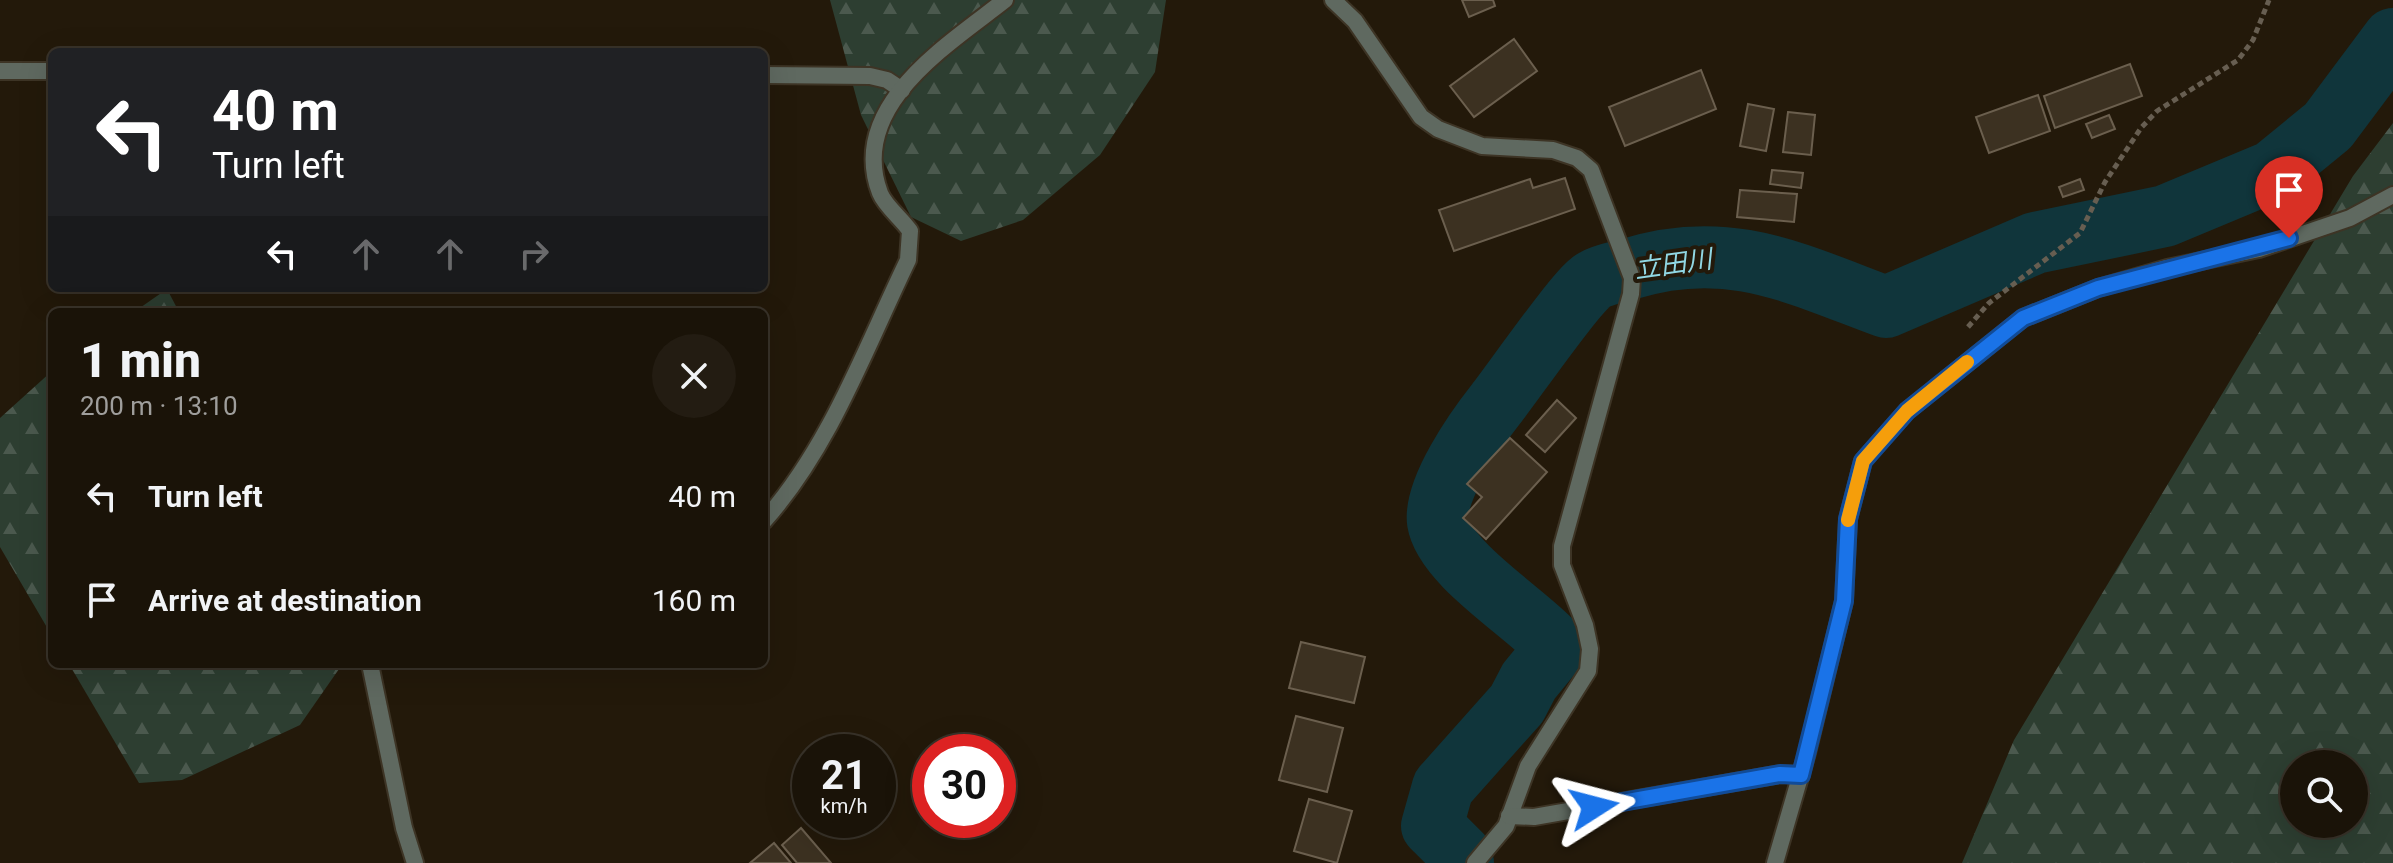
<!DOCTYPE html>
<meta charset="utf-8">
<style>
body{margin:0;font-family:Roboto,"Noto Sans JP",sans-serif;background:#231c12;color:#f1f3f6;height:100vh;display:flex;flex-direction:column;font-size:30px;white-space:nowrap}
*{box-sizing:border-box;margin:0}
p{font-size:26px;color:#9f9e9c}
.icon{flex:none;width:44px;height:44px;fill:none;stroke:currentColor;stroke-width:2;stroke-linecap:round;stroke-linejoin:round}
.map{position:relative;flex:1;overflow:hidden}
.drawer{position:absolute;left:48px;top:308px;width:720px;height:360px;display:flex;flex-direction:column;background:#1a1308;border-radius:12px;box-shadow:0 8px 32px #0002,0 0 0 2px #383229}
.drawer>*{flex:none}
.top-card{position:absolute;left:48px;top:48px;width:720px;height:244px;border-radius:12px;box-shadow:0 8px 32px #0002,0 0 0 2px #383229;background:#202124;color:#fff;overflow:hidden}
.tools{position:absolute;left:2280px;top:750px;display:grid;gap:16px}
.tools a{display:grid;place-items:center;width:88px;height:88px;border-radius:50%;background:#1a1308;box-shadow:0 8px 32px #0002,0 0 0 2px #383229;font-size:40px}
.speed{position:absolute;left:792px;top:734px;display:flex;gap:16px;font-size:40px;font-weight:700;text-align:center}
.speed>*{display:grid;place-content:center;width:104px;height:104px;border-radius:50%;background:#1a1308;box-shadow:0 8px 32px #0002,0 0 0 2px #383229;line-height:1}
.speed small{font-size:20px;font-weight:400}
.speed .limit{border:12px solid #d22;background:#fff;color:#111}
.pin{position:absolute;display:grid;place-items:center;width:68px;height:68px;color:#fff;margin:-82px -34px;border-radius:50% 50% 50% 0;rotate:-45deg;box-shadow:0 0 8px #0007}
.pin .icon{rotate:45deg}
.me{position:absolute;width:88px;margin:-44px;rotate:81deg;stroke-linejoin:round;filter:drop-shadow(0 0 6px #0008)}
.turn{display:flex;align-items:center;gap:28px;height:168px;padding:0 32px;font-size:36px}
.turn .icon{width:104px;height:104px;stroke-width:2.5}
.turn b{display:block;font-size:56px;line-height:68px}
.lanes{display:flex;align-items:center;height:76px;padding:0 32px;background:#0003;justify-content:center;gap:40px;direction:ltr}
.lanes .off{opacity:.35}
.round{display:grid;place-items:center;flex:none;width:84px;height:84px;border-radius:42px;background:#231c12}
.headline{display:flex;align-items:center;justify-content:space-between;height:136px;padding:0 32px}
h1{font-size:48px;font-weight:800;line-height:60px}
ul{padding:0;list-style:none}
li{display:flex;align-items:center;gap:24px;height:104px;padding:0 32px}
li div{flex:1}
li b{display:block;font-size:30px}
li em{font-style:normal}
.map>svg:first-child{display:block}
</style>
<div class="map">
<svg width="2393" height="863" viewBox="0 0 2393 863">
<defs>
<pattern id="forest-firs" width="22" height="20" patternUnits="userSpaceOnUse" patternTransform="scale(2)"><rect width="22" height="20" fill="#2d3e31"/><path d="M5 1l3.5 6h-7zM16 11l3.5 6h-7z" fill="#4b594e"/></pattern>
</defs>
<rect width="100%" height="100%" fill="#23190a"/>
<!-- forest -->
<g fill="url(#forest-firs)" fill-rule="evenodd">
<polygon points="830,0 1166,0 1155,72 1100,155 1023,220 961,241 911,217 861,115"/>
<path d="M2393 123V863H1962L2014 740 2353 176ZM2294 764H2354V824H2294Z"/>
<polygon points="167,289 179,312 134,312"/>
<polygon points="52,371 52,636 0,547 0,418"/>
<polygon points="69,664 337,664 339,669 300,725 182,780 139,783"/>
</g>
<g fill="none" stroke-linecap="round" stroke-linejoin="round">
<!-- river -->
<path stroke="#10353b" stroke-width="62" d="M1463 863 1461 855 1432 826 1443 787 1517 704 1529 681 1552 653 1554 644C1525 612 1445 564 1438 522 1433 490 1477 428 1496 404 1512 384 1579 287 1594 280 1604 274 1618 272 1629 269 1728 238 1794 273 1886 307L2035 243 2165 216 2273 171 2328 126 2393 39"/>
</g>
<!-- building -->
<g fill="#3c3121" stroke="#6b5f4e" stroke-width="2">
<polygon points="1462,0 1493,0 1495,6 1469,17"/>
<polygon points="1514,39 1537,71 1474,117 1450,86"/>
<polygon points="2130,64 2142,96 2055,128 2044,96"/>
<polygon points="1701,70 1716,109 1625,146 1609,107"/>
<polygon points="2038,95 2050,131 1989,153 1976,117"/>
<polygon points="1748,104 1774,109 1766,151 1740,146"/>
<polygon points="1788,112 1815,115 1811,155 1783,152"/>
<polygon points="2109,115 2115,129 2092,138 2086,124"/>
<polygon points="1772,170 1803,173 1801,188 1770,184"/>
<polygon points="1565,178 1575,209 1454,251 1439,210 1530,179 1533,188"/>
<polygon points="2080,179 2084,190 2063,197 2059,187"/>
<polygon points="1740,190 1797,194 1794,222 1737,217"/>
<polygon points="1557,400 1576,418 1545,452 1526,435"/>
<polygon points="1510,438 1547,472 1486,539 1463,518 1482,497 1467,484"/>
<polygon points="1301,642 1365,657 1354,703 1289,688"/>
<polygon points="1296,716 1343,728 1327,792 1279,780"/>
<polygon points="1309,799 1352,811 1337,863 1294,851"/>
<polygon points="801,828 831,863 797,863 782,845"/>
<polygon points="774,843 791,863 750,863"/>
</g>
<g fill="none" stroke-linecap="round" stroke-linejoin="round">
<!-- street casing -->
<g stroke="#3d3425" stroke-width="20">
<g id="street">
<polyline points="1333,0 1355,21 1421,117 1438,129 1482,146 1553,150 1577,158 1591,170 1632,278 1631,294 1562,546 1562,565 1585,625 1590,649 1588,671 1528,766 1506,826 1475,863"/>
<polyline points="0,71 52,71"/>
<polyline points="764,75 870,76 887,80 902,90"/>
<path d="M764 521C830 447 865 349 908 260L910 231C902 219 885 206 880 193 847 106 948 45 1005 0"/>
<polyline points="370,664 404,828 415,863"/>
<polyline points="1509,816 1534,817 1780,774 1801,775"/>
<polyline points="1775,863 1807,753 1844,601 1848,519 1863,461 1907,411 2023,318 2098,288 2167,268 2259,249 2350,218 2393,195"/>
</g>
</g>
<!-- path -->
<polyline stroke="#675e51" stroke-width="5" stroke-dasharray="6 4" stroke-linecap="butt" points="1968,327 1989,303 2080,233 2105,182 2141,128 2157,111 2238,60 2253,40 2269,0"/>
<!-- street -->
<use href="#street" stroke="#5f6960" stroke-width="16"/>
</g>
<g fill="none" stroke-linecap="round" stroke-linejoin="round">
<!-- route casing -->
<g stroke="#114b97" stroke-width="20">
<polyline id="route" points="1594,807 1780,774 1801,775 1844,601 1848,519 1863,461 1907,411 2023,318 2098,288 2289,238"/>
</g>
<!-- route -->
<use href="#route" stroke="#1a73e8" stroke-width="14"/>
<!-- slow -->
<polyline stroke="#f59e0b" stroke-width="14" points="1848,520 1863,461 1907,411 1967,362"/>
</g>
<g text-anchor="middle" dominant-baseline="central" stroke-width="8" stroke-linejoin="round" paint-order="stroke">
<!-- water labels -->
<g font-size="26" font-style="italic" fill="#91d8e4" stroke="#23190a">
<text transform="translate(1673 264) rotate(-8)">立田川</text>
</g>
</g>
</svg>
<div class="tools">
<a><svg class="icon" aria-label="search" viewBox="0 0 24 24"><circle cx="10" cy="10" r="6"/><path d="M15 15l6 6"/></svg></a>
</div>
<div class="speed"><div>21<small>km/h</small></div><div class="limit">30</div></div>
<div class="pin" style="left:2289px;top:238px;background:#d93025"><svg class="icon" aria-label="arrive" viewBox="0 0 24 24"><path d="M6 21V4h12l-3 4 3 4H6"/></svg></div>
<svg class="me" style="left:1594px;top:807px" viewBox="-20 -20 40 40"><path d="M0-17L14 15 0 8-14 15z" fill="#1a73e8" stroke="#fff" stroke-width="4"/></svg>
<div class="top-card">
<div class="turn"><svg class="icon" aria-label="left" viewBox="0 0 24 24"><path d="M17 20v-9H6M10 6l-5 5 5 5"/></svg><div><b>40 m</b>Turn left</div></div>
<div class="lanes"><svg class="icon" aria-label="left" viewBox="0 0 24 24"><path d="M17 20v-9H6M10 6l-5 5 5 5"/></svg><svg class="icon off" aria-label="ahead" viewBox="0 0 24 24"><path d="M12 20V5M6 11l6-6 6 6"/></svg><svg class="icon off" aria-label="ahead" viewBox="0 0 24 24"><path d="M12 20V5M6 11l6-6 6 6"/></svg><svg class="icon off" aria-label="right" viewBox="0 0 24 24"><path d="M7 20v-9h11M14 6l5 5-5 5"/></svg></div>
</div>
<section class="drawer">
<div class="headline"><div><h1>1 min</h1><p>200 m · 13:10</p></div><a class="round"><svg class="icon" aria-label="close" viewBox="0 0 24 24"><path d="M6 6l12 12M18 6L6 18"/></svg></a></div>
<ul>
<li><svg class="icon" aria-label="left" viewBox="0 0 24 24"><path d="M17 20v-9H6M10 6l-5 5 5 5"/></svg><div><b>Turn left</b></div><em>40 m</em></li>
<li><svg class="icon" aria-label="arrive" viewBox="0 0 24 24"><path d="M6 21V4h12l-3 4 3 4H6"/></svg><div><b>Arrive at destination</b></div><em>160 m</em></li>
</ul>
</section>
</div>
